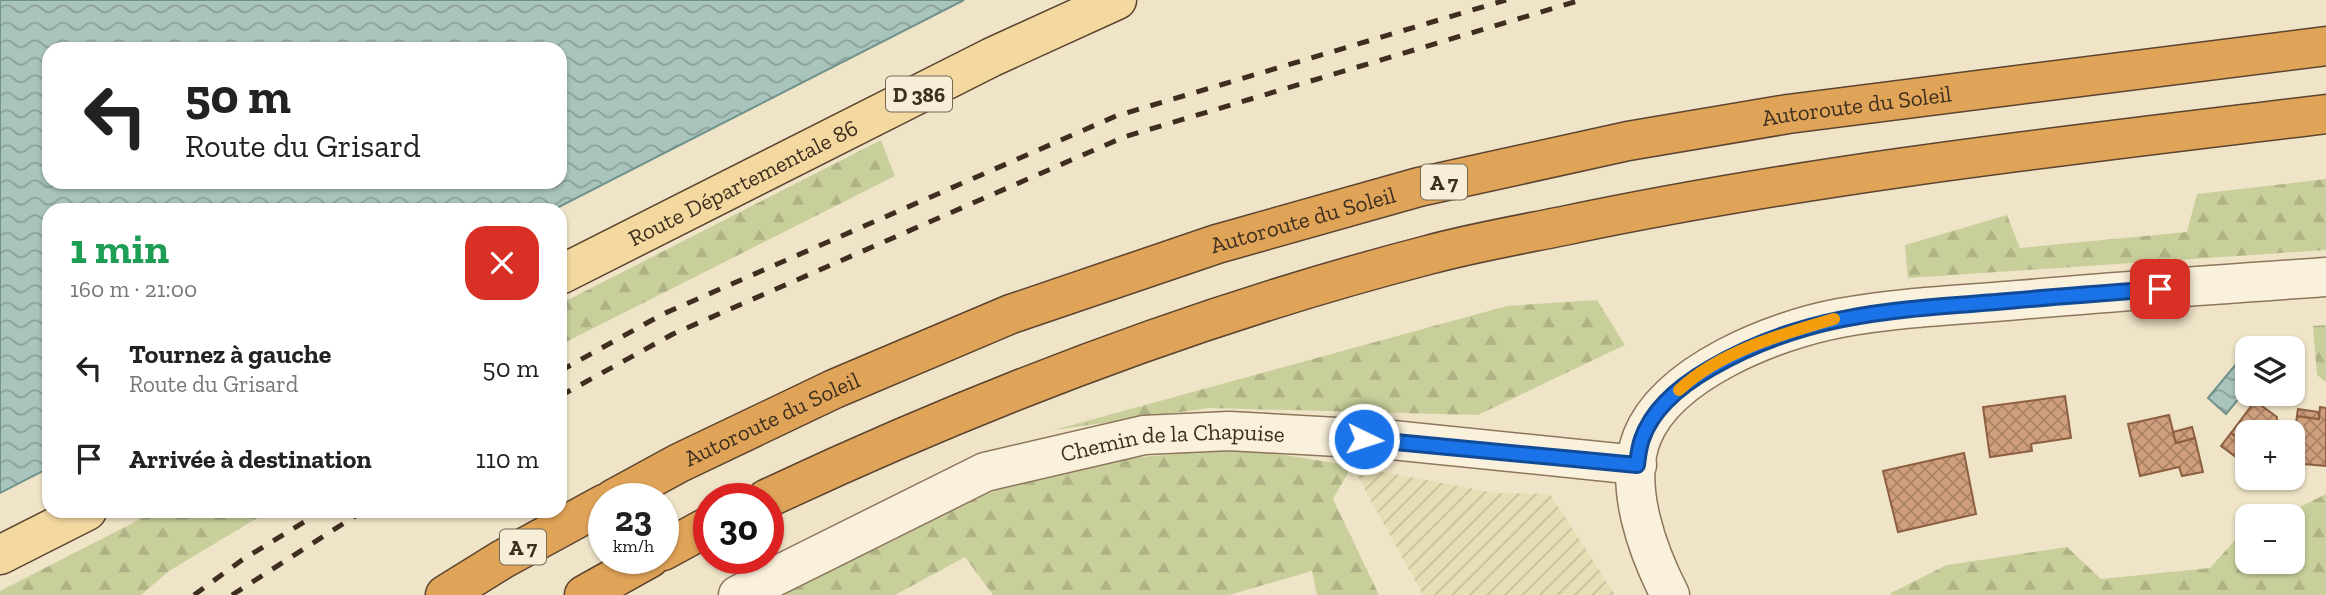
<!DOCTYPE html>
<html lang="fr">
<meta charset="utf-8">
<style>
body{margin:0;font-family:"Zilla Slab",serif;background:#f6f6f6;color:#222;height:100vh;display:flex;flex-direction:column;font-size:26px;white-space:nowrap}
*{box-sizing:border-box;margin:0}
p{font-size:23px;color:#767676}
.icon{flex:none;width:38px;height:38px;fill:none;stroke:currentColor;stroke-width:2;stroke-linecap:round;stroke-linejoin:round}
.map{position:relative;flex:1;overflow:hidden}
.panel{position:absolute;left:42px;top:203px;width:525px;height:315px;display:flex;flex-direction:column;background:#fff;border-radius:21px;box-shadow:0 2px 5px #0004}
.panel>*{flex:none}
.banner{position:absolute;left:42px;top:42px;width:525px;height:147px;border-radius:21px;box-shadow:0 2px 5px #0004;background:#fff;color:#222;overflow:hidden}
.fabs{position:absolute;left:2235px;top:336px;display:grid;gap:14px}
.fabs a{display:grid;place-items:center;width:70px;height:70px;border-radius:14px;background:#fff;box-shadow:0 2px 5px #0004;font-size:35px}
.speed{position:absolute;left:588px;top:483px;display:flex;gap:14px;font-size:35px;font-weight:700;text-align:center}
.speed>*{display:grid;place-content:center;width:91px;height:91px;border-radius:50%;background:#fff;box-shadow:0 2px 5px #0004;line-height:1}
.speed small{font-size:18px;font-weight:400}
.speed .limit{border:10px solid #d22;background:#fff;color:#111}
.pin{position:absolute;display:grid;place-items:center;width:60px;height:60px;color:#fff;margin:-30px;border-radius:14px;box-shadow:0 4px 10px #0006}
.me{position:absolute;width:77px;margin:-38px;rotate:94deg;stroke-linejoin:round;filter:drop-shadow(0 0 5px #0008)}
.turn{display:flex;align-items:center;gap:24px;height:147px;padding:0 28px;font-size:32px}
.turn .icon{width:91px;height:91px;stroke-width:2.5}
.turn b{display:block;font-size:49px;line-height:60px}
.round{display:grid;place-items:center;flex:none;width:74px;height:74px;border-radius:21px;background:#f6f6f6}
.headline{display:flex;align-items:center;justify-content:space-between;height:119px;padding:0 28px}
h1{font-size:42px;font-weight:800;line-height:52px;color:#1e9e55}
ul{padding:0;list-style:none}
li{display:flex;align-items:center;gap:21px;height:91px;padding:0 28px}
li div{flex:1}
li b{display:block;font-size:26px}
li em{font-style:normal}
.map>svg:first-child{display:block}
</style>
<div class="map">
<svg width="2326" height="595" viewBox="0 0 2326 595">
<defs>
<pattern id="farmland-furrows" width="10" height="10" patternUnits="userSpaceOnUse" patternTransform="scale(1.75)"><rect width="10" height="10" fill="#e6deb5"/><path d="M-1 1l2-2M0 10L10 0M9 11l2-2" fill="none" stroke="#c6bf9b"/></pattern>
<pattern id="forest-firs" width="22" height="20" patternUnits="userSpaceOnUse" patternTransform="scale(1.75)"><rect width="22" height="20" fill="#c9cf9b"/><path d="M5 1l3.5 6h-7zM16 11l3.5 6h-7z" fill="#aeb285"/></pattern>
<pattern id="water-waves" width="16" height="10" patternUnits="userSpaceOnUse" patternTransform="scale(1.75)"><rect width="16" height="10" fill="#a9c4bc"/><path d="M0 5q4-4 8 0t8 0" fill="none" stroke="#8ba098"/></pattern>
<pattern id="building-cross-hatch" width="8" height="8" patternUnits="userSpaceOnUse" patternTransform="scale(1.75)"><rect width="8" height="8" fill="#cf9f7d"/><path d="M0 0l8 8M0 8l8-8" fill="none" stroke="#a98266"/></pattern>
</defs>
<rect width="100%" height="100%" fill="#f0e4c8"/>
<!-- farmland -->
<polygon fill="url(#farmland-furrows)" points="1352,466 1495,493 1550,494 1615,595 1423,595"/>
<!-- forest -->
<g fill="url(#forest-firs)">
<polygon points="881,140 895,176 560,345 560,304"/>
<polygon points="2326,179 2326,250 1908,278 1905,245 2007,215 2020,248 2187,232 2197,194"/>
<polygon points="1597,300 1625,345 1478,415 1209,408 1054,430 1507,306"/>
<polygon points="2326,325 2326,382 2317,375 2313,326"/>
<polygon points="1242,448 1352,466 1333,499 1379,595 1317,595 1312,571 1229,595 993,595 965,557 895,595 782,595 827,567 983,494 1109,460"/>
<polygon points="2326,494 2326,595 1891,595 1891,593 1947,565 2067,547 2101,579 2210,568 2237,538 2247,533 2247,562 2292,562 2292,516 2281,516"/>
<polygon points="156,511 269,511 169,571 141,595 0,595 0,591"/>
</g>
<!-- water -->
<g fill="url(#water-waves)" stroke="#6f938a" stroke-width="2" fill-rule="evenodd">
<path d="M0 0H964L553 210H49V468L0 493ZM49 49H560V182H49Z"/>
<polygon points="2237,363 2247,371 2247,389 2226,414 2208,398"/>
</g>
<!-- building -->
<g fill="url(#building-cross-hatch)" stroke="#8d5f41" stroke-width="2">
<polygon points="2065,396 2071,438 2031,444 2032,451 1990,457 1983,407"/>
<polygon points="2255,401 2277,417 2276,427 2295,429 2297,416 2319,419 2320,407 2326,408 2326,466 2292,463 2292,432 2247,432 2247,445 2231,433"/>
<polygon points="2298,409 2319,412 2319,419 2297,416"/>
<polygon points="2169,415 2176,443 2195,438 2203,472 2182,476 2179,467 2140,476 2128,424"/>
<polygon points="2192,427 2195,438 2176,443 2173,432"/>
<polygon points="2231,433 2247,445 2247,458 2236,457 2221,446"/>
<polygon points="1964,453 1976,514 1898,532 1883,471"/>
</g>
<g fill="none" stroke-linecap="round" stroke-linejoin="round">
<!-- minor casing -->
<g stroke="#8d765c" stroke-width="41">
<g id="minor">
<path id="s1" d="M738 595 985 472 1144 435 1229 431 1392 440 1637 465"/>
</g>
</g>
<!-- tertiary casing -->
<g stroke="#8d765c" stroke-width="41">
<path id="tertiary" d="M1670 595C1648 552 1623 486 1642 437 1668 372 1775 330 1840 318 1899 307 1960 305 2019 300 2121 291 2224 284 2326 277"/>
</g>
<!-- primary casing -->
<g stroke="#5b4430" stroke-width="41">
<g id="primary">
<path id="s2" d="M560 275 992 57 1117 0"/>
<polyline points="0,555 87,511"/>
</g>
</g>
<!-- motorway casing -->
<g stroke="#5b4430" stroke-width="41">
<g id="motorway">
<path id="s3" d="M613 499 679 463 834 389 1011 314 1217 244 1419 187 1628 141 1788 114 2326 46"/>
<path d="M766 499C979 399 1200 314 1428 255 1472 243 1518 235 1563 226 1815 173 2071 145 2326 114"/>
<polyline points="663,551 709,526"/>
<polyline points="445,595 503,559 604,504"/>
<polyline points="584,595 650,558"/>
</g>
</g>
<!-- minor -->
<use href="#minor" stroke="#faf1dc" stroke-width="38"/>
<!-- tertiary -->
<use href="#tertiary" stroke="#faf1dc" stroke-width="38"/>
<!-- primary -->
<use href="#primary" stroke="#f3d9a0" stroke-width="38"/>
<!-- motorway -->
<use href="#motorway" stroke="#e0a458" stroke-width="38"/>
<!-- rail -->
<g stroke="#3d2e20" stroke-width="5" stroke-dasharray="12 12" stroke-linecap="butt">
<polyline points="560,371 663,314 1116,116 1506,0"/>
<polyline points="560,396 673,334 1124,137 1581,0"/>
<polyline points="194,595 242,560 322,511"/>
<polyline points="232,595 363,511"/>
</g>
</g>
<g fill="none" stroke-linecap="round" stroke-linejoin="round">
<!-- route casing -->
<g stroke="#114b97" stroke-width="18">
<path id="route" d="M1364 439 1637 465C1638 456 1639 447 1642 439 1653 407 1683 384 1711 368 1804 314 1892 310 1996 302 2051 297 2106 293 2160 289"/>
</g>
<!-- route -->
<use href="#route" stroke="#1a73e8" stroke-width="12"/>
<!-- slow -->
<path stroke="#f59e0b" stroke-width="12" d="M1679 390C1719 352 1782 334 1834 319"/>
</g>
<g text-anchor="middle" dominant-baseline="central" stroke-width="7" stroke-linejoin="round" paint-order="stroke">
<!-- shield labels -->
<g fill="#f7eed8" stroke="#756857" stroke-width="2">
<rect x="886" y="76.5" width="66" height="35" rx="5"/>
<rect x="1421" y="164.5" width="46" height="35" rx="5"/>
<rect x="500" y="529.5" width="46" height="35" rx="5"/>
</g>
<g font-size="21" font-weight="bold" fill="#3d2e20">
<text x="919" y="94">D 386</text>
<text x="1444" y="182">A 7</text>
<text x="523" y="547">A 7</text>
</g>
<!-- street labels -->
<g font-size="23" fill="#3d2e20" stroke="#f7eed8">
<text stroke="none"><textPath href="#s3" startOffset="1312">Autoroute du Soleil</textPath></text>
<text stroke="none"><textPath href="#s2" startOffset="205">Route Départementale 86</textPath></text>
<text stroke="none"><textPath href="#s3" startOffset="746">Autoroute du Soleil</textPath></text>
<text stroke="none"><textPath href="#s3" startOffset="178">Autoroute du Soleil</textPath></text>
<text stroke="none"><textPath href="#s1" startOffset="467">Chemin de la Chapuise</textPath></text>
</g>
</g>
</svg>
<div class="fabs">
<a><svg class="icon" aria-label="layers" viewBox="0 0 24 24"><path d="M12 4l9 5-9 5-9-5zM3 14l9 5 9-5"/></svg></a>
<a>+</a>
<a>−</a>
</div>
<div class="speed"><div>23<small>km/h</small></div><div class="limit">30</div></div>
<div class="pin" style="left:2160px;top:289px;background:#d93025"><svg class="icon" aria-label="arrive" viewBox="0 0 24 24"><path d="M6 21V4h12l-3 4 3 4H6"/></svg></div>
<svg class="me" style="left:1364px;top:439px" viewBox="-20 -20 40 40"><circle r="17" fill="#1a73e8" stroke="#fff" stroke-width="3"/><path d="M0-11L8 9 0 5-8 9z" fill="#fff"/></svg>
<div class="banner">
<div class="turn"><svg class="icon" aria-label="left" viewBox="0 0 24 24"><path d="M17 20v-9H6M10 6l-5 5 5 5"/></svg><div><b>50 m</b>Route du Grisard</div></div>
</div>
<section class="panel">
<div class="headline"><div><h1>1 min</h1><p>160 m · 21:00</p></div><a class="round" style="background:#d93025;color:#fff"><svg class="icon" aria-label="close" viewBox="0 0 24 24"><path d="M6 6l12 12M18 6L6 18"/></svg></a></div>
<ul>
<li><svg class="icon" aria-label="left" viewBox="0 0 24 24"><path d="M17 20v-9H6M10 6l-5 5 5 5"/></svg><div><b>Tournez à gauche</b><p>Route du Grisard</p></div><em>50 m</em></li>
<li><svg class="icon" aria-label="arrive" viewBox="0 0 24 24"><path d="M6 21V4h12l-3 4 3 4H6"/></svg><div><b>Arrivée à destination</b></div><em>110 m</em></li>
</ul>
</section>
</div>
